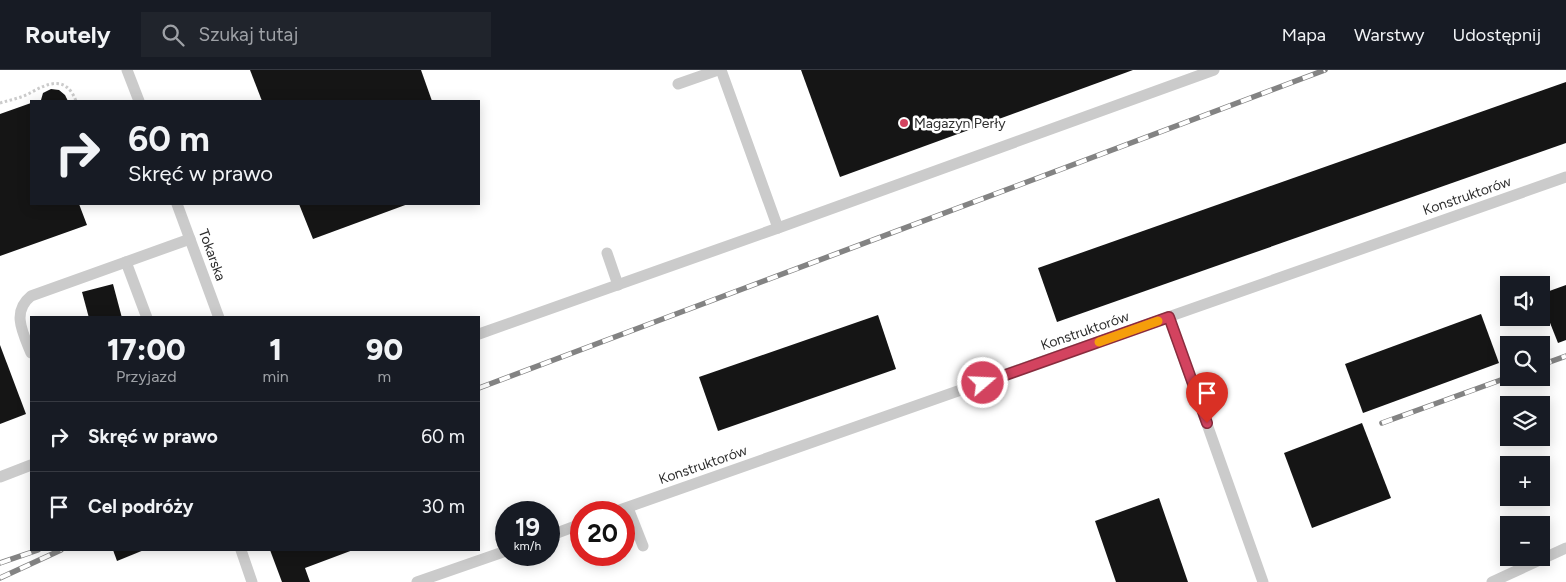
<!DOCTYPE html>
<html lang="pl">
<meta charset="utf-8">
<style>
body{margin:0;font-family:Figtree,sans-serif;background:#20242c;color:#f1f3f6;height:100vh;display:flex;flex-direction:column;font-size:19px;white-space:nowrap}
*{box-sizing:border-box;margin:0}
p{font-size:16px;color:#9ea1a6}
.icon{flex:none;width:28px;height:28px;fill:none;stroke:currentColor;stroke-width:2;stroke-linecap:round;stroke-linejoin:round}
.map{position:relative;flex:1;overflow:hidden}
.drawer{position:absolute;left:30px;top:246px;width:450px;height:235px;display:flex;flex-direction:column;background:#171b24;border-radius:0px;box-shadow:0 2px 12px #0003}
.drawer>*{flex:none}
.banner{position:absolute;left:30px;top:30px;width:450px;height:105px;border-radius:0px;box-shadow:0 2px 12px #0003;background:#171b24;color:#f1f3f6;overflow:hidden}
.fabs{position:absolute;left:1500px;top:206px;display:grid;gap:10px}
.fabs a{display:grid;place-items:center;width:50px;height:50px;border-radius:0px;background:#171b24;box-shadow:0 2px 12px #0003;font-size:25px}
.speed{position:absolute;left:495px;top:431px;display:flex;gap:10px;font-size:25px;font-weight:700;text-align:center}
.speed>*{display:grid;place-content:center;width:65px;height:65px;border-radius:50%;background:#171b24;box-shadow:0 2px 12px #0003;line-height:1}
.speed small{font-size:12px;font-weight:400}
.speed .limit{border:8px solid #d22;background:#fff;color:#111}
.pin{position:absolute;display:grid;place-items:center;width:42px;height:42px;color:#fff;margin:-51px -21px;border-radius:50% 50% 50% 0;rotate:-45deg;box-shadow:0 0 5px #0007}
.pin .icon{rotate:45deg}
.me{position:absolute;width:55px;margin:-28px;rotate:71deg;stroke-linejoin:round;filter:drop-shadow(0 0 4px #0008)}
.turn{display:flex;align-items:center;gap:18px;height:105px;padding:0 15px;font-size:22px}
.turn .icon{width:65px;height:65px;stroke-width:2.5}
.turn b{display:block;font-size:35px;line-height:42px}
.eta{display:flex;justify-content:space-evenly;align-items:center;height:85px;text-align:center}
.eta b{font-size:30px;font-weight:800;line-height:35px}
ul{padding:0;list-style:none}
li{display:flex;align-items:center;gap:15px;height:70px;padding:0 15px;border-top:1px solid #363941}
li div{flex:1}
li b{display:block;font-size:19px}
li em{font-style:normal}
header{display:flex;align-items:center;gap:30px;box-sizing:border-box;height:70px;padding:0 25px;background:#171b24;border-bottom:1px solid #363941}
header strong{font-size:24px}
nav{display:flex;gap:28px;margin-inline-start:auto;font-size:18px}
.search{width:350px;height:45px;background:#20242c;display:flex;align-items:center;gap:12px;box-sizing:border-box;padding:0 18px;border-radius:0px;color:#9ea1a6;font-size:19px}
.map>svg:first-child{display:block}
</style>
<header>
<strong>Routely</strong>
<div class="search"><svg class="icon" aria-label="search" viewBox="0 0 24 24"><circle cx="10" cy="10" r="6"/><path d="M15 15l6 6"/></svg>Szukaj tutaj</div>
<nav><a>Mapa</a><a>Warstwy</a><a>Udostępnij</a></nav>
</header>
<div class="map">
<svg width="1566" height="512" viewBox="0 0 1566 512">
<rect width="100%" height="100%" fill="#fff"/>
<!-- building -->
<g fill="#151515">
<polygon points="250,0 421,0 432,31 262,31"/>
<polygon points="801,0 1133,0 840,107"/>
<polygon points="1566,12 1566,73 1057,252 1038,198"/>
<polygon points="51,19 59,20 65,25 68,31 38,31 41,30 43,23"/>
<polygon points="31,33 31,134 79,134 87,155 0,186 0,44"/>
<polygon points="299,134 408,134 313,169"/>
<polygon points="113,214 122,248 89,248 82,222"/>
<polygon points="1566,215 1566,270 1558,273 1541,230 1541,224"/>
<polygon points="1481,244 1499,293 1363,343 1345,294"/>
<polygon points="878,245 896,299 718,361 699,307"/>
<polygon points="0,275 26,344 0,354"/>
<polygon points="1362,353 1391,428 1312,458 1284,383"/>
<polygon points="1159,428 1188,512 1116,512 1095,451"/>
<polygon points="113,480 144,480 117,491"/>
<polygon points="270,480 353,480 305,498 310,512 282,512"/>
</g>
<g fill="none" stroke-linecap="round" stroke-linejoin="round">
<!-- path -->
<path stroke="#cbcbcb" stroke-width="3" stroke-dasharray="2.5 2.5" stroke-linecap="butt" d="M0 33C10 30 21 28 30 23 48 13 66 5 76 31"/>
<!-- lane -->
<g stroke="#cbcbcb" stroke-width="11">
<polyline points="127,0 139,31"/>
<polyline points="678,14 718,0"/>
<polyline points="177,134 219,248"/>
<polyline points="778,158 1214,0"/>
<polyline points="607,183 618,215"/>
<polyline points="126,192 147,248"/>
<polyline points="1169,247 1263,512"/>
<polyline points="479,264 778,158 721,0"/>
<path d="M31 283C23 263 11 242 31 226L190 169"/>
<polyline points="0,407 31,395"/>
<polyline points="628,438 643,476"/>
<polyline points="614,442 1566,107"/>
<polyline points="549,466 581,454"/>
<polyline points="241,480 252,512"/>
<polyline points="417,512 506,481"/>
<polyline points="1492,512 1566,478"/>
</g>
<!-- rail casing -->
<g stroke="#838383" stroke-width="5.5">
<g id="rail">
<polyline points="1541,295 1566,286"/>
<polyline points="479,318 1325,0"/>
<polyline points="1382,353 1509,307"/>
<polyline points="0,493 38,480"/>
<polyline points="0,508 61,480"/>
</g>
</g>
<!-- rail -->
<use href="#rail" stroke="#fff" stroke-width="4" stroke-dasharray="11" stroke-linecap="butt"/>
</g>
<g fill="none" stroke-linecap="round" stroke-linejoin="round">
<!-- route casing -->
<g stroke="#892c3e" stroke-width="12">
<polyline id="route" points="983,313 1169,247 1207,353"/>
</g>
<!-- route -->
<use href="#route" stroke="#d3435f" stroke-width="9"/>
<!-- slow -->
<polyline stroke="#f59e0b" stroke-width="9" points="1099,272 1158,251"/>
</g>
<!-- markers -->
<circle fill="#d3435f" stroke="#fff" stroke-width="2" cx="904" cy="53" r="5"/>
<g text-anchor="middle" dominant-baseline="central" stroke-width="5" stroke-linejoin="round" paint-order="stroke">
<!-- poi labels -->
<g font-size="14" fill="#2e2e2e" stroke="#fff" text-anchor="start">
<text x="914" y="53">Magazyn Perły</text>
</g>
<!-- street labels -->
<g font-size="14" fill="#2e2e2e" stroke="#fff">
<text transform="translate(1467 126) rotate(-19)">Konstruktorów</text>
<text transform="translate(212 185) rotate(70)">Tokarska</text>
<text transform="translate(1085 261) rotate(-19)">Konstruktorów</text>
<text transform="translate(703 395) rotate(-19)">Konstruktorów</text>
</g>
</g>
</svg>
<div class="fabs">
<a><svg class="icon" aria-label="sound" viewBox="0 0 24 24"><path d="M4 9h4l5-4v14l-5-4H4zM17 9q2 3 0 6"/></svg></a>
<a><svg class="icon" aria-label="search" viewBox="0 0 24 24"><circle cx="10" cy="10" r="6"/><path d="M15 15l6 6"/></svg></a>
<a><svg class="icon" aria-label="layers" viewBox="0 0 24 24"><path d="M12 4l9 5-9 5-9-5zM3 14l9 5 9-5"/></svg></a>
<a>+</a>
<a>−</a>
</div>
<div class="speed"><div>19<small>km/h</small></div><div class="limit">20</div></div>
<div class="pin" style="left:1207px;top:353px;background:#d93025"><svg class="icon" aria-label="arrive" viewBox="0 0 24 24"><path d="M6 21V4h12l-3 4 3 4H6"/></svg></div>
<svg class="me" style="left:983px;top:313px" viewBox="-20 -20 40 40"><circle r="17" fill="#d3435f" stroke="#fff" stroke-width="3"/><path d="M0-11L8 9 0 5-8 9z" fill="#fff"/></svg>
<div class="banner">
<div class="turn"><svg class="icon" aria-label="right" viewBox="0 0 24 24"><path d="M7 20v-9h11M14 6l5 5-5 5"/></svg><div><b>60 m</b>Skręć w prawo</div></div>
</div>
<section class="drawer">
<div class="eta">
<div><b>17:00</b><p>Przyjazd</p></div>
<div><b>1</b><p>min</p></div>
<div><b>90</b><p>m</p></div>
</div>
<ul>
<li><svg class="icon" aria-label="right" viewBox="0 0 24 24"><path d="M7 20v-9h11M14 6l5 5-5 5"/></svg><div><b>Skręć w prawo</b></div><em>60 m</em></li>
<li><svg class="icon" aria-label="arrive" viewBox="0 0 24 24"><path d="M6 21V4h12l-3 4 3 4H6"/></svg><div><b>Cel podróży</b></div><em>30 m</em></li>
</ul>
</section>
</div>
